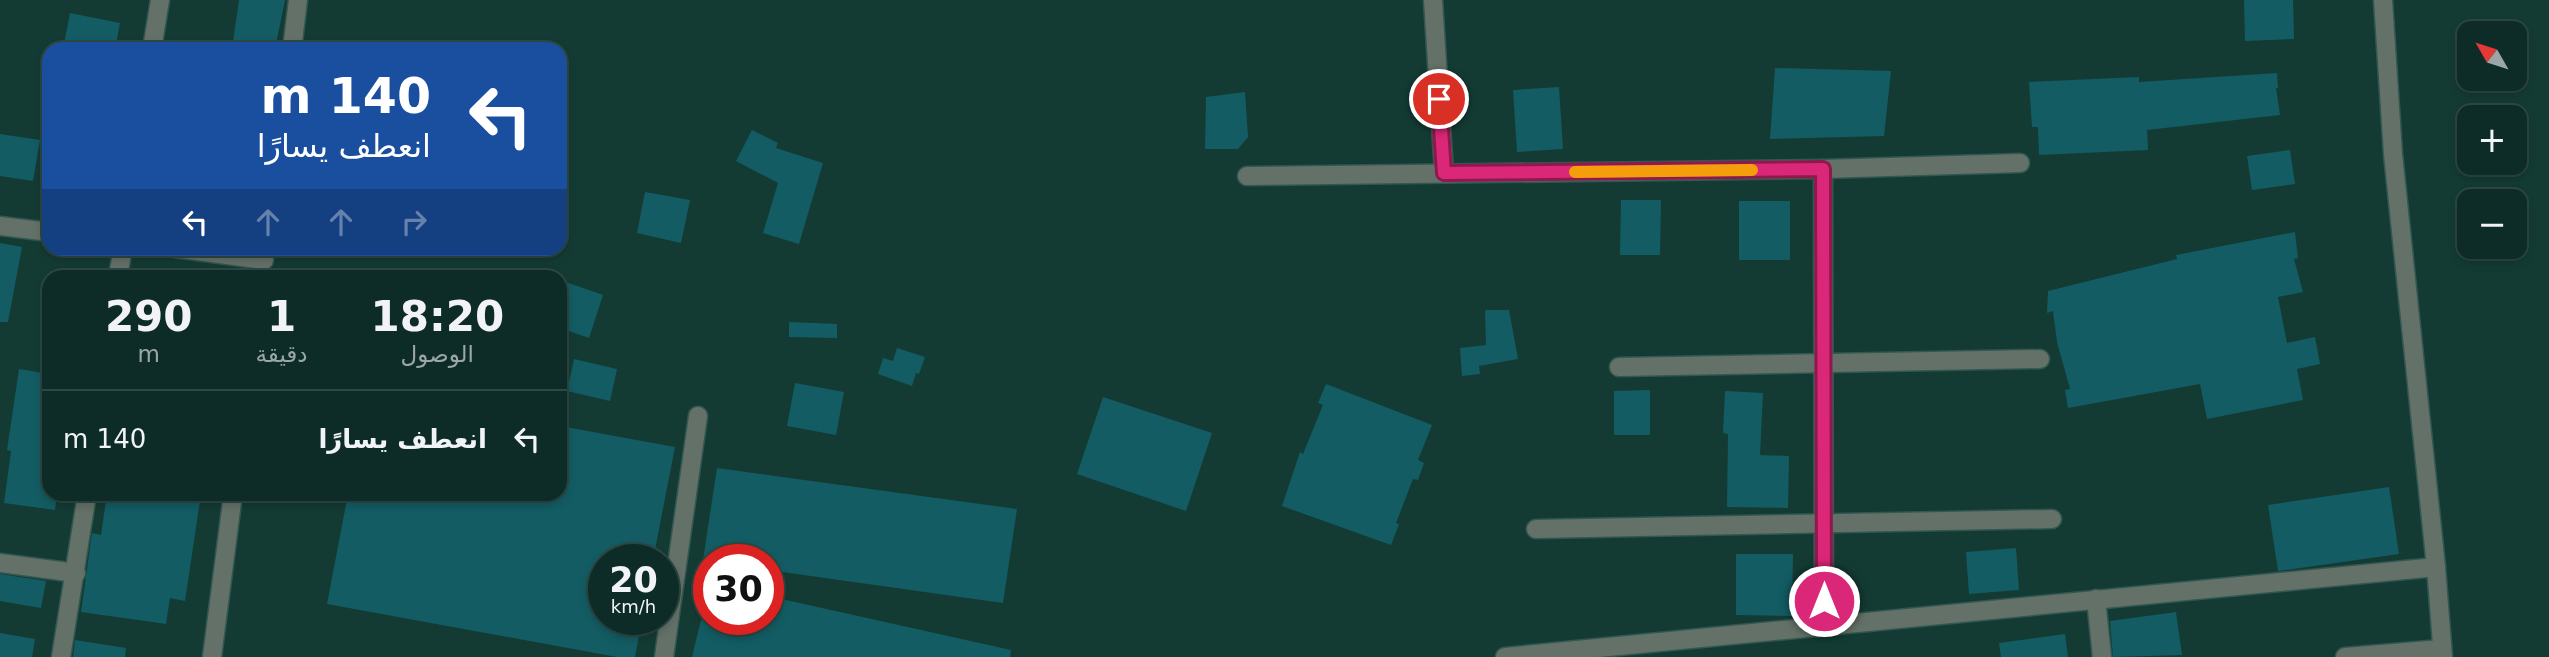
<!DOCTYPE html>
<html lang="ar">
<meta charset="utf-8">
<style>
body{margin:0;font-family:"DejaVu Sans",Cairo,sans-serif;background:#1c3833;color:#f1f3f6;direction:rtl;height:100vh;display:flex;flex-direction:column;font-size:26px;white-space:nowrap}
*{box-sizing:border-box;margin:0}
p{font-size:23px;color:#9ba7a7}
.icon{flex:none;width:38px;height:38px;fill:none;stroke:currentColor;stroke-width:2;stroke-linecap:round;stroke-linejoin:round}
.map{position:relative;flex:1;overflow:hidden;direction:ltr}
.sheet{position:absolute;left:42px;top:270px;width:525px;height:231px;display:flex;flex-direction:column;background:#0e2c27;border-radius:21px;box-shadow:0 4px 10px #0003,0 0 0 2px #2e4844;direction:rtl}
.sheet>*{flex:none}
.guide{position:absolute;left:42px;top:42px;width:525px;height:214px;border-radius:21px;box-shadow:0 4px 10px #0003,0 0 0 2px #2e4844;direction:rtl;background:#1a4fa0;color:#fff;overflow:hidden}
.needle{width:46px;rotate:309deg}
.buttons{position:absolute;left:2457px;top:21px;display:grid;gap:14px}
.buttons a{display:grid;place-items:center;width:70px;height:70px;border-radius:14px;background:#0e2c27;box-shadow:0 4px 10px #0003,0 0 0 2px #2e4844;font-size:35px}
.speed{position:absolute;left:588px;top:544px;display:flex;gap:14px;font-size:35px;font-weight:700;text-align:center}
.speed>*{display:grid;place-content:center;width:91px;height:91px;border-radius:50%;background:#0e2c27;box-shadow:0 4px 10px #0003,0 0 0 2px #2e4844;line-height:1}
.speed small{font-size:18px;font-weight:400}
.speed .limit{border:10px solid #d22;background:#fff;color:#111}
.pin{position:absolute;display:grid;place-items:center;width:60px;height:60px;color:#fff;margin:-30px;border:4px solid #fff;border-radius:50%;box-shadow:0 2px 7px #0007}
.me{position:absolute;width:77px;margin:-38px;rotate:0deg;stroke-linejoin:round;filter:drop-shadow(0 0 5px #0008)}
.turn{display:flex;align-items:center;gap:24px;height:147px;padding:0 21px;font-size:32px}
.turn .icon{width:91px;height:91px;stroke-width:2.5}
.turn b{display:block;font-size:49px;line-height:60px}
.lanes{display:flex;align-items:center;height:66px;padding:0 21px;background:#0003;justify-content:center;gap:35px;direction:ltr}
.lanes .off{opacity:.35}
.eta{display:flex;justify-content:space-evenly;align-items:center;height:119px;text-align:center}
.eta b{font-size:42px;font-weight:800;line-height:49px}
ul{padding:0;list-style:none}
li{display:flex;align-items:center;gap:21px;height:98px;padding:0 21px;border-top:2px solid #2e4844}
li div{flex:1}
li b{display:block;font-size:26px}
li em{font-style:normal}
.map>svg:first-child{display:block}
</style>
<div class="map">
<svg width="2549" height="657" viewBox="0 0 2549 657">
<rect width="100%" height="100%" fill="#133b34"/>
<!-- building -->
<g fill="#135c63">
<polygon points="239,0 285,0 275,49 232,49"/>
<polygon points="2244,0 2293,0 2294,39 2245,41"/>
<polygon points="70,13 120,23 115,49 63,49"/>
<polygon points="1775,68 1891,71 1884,136 1770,139"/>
<polygon points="2277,73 2278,88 2276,88 2280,115 2147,130 2148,150 2039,155 2038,127 2032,127 2029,82 2139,77 2139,82"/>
<polygon points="1559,87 1563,149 1517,152 1513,90"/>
<polygon points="1245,92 1248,137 1238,149 1205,149 1206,97"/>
<polygon points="752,130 778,143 776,148 823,163 799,244 763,233 778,183 736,161"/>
<polygon points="0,134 40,140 33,181 0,176"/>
<polygon points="2290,150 2295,184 2252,190 2247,156"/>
<polygon points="645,192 690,200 681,243 637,233"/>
<polygon points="1621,200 1661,200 1660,255 1620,255"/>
<rect x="1739" y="201" width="51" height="59"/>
<polygon points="2295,232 2298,258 2294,259 2303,292 2278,297 2287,343 2315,337 2320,364 2297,369 2303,400 2207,419 2200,384 2068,408 2065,390 2070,389 2057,342 2053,311 2047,313 2048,291 2177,259 2176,255"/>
<polygon points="0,243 22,247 8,322 0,322"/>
<polygon points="560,280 603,295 589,338 560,328"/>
<polygon points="1485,310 1509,310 1518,359 1479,366 1480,374 1462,376 1460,348 1486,345"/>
<polygon points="789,322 837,324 837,338 789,337"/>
<polygon points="897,348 925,357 919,374 916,373 912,386 878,374 883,358 893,361"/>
<polygon points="574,359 617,369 610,401 567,391"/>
<polygon points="19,369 49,374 49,494 57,494 55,510 4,503 11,451 7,450"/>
<polygon points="795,383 844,392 836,435 787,426"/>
<polygon points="1326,384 1432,425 1418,460 1424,463 1418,480 1413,479 1396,523 1399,524 1391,545 1282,506 1300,452 1303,454 1323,405 1318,403"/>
<polygon points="1650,390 1650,435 1614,435 1614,391"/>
<polygon points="1725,391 1763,393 1760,455 1789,456 1788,508 1727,507 1728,434 1723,433"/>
<polygon points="1103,397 1212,433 1186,511 1077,474"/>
<polygon points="560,426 675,447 653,560 604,560 604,620 642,620 635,657 617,657 327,604 348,494 560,494"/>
<polygon points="717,468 1017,509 1003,603 768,570 768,560 703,560"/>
<polygon points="2389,487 2399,554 2278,571 2268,505"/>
<polygon points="107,494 201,494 185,601 170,598 166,624 81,612 92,533 101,535"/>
<polygon points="2016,548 2019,590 1969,594 1966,552"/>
<polygon points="1736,554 1793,554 1792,616 1736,615"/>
<polygon points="0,574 46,581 41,608 0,601"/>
<polygon points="768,596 1011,650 1010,657 692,657 701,620 768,620"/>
<polygon points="2176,612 2182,655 2113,657 2110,621"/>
<polygon points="0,633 35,639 32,657 0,657"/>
<polygon points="2065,634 2068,657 2001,657 1999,643"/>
<polygon points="75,640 126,648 125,657 73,657"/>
</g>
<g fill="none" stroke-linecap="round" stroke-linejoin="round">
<!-- minor casing -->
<g stroke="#325750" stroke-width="21">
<g id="minor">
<polyline points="1433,0 1444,173"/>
<polyline points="2383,0 2393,154 2436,567 2443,657"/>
<polyline points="152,49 160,0"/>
<polyline points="292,49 298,0"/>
<polyline points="1823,169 1824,627"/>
<polyline points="1247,176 1823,169 2020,163"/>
<polyline points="0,226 49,232"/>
<polyline points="175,248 264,260"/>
<polyline points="118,276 123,248"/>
<polyline points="1619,367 2040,359"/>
<polyline points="1536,529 2052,519"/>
<polyline points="0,563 76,573"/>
<polyline points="2096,599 2102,657"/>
<polyline points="61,657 87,494"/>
<polyline points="212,657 233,494"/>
<polyline points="664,657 698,416"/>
<polyline points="1505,657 2436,567"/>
<polyline points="2345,657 2442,649"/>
</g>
</g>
<!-- minor -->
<use href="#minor" stroke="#647168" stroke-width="18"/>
</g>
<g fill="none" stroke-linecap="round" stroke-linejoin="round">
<!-- route casing -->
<g stroke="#8e194d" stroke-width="18">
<polyline id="route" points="1439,99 1444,173 1823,169 1824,601"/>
</g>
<!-- route -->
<use href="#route" stroke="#db2777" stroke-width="12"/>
<!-- slow -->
<polyline stroke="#f59e0b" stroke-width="12" points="1575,172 1752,170"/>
</g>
</svg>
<div class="buttons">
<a><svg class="needle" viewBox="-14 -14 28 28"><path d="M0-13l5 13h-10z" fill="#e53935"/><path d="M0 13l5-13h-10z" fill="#9ba7a7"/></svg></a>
<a>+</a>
<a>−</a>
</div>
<div class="speed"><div>20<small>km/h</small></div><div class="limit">30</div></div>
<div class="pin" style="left:1439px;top:99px;background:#d93025"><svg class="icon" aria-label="arrive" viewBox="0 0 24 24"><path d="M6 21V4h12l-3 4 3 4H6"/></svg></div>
<svg class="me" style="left:1824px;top:601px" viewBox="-20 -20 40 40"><circle r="17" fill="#db2777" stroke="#fff" stroke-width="3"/><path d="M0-11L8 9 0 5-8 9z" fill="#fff"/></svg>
<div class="guide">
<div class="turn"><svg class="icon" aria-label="left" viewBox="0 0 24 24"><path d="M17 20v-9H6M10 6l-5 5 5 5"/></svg><div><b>140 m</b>انعطف يسارًا</div></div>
<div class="lanes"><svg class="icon" aria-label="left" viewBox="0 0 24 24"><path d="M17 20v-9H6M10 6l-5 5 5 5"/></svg><svg class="icon off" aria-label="ahead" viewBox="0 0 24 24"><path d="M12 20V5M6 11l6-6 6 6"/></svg><svg class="icon off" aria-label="ahead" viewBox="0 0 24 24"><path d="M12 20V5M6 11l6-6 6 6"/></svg><svg class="icon off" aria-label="right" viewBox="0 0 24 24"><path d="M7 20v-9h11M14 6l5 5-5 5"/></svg></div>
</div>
<section class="sheet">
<div class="eta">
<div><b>18:20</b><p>الوصول</p></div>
<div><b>1</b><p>دقيقة</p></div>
<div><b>290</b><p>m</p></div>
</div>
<ul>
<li><svg class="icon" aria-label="left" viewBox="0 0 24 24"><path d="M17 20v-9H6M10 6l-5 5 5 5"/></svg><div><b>انعطف يسارًا</b></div><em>140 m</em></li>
</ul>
</section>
</div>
